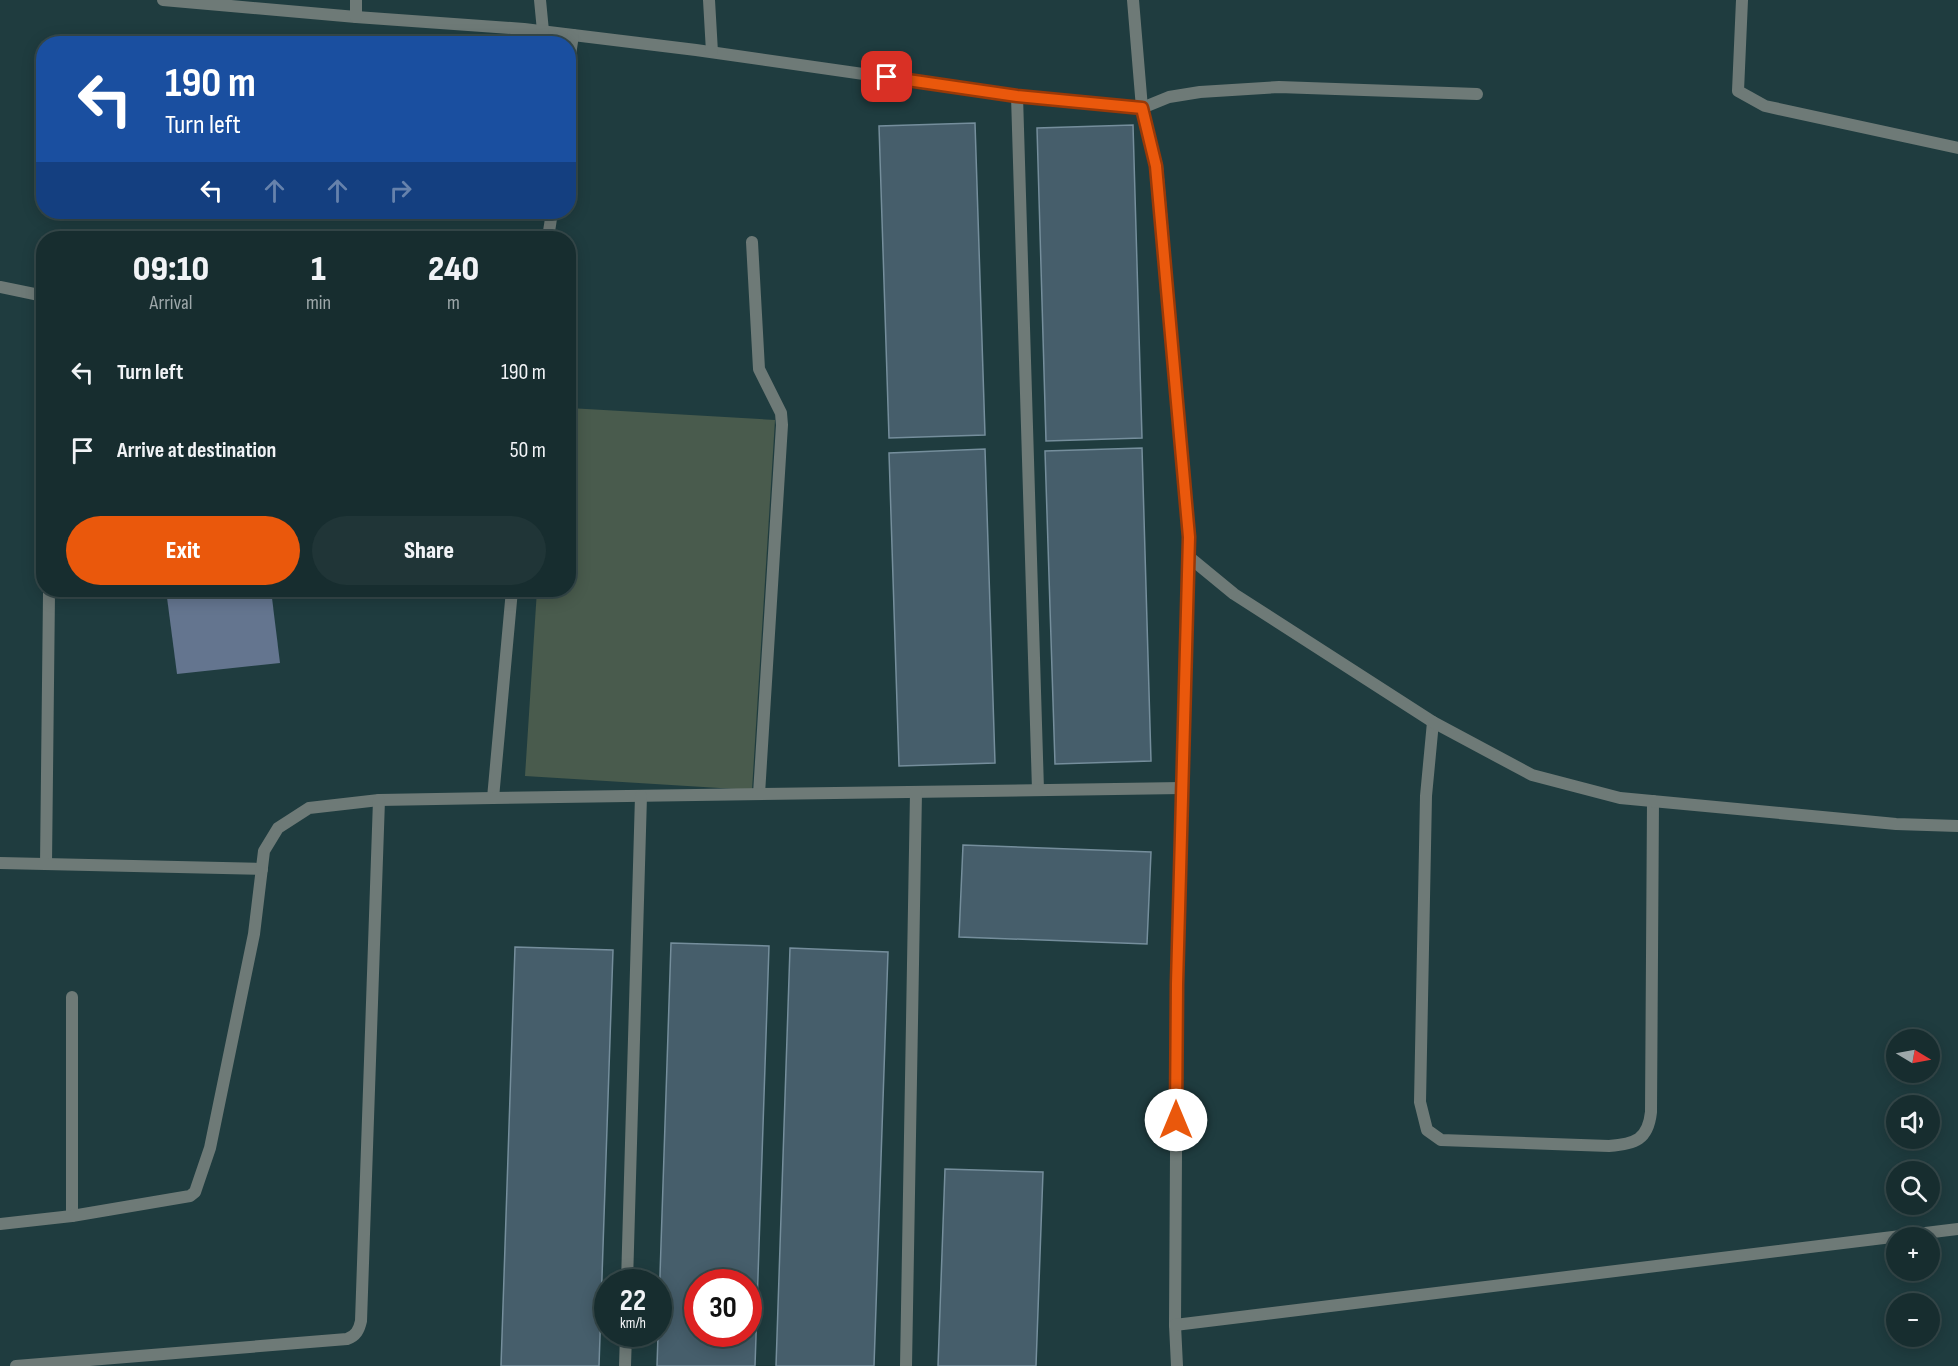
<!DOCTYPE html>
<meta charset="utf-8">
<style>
body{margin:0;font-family:"Sofia Sans Condensed",sans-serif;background:#203537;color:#f1f3f6;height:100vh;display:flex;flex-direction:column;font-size:22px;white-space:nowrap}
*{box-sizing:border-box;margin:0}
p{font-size:20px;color:#9ea8aa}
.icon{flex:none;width:33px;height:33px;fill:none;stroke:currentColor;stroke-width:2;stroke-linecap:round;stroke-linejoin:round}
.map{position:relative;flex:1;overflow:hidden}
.details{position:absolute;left:36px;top:231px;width:540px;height:366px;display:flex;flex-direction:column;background:#172d2f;border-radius:24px;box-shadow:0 3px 15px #0003,0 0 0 2px #36494b}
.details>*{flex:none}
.guide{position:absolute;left:36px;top:36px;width:540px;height:183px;border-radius:24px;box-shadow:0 3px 15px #0003,0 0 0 2px #36494b;background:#1a4fa0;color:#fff;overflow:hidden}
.needle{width:39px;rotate:100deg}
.tools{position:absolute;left:1886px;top:1029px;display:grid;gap:12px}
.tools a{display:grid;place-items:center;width:54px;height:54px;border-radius:50%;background:#172d2f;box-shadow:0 3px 15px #0003,0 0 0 2px #36494b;font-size:30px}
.speed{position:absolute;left:594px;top:1269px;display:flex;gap:12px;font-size:30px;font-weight:700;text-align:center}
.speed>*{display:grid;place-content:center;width:78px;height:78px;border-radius:50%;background:#172d2f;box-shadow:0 3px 15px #0003,0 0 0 2px #36494b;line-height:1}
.speed small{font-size:15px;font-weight:400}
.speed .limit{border:9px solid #d22;background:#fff;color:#111}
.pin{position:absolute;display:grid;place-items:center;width:51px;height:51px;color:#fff;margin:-26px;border-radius:12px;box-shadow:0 3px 9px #0006}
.me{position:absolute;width:66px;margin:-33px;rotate:0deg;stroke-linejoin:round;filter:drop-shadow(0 0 4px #0008)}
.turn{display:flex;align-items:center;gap:21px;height:126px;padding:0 30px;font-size:27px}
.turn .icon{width:78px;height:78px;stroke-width:2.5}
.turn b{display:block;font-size:42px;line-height:51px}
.lanes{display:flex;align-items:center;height:57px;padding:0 30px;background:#0003;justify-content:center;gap:30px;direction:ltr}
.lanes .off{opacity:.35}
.eta{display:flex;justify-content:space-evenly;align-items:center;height:102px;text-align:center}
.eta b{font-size:36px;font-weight:800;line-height:42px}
.cta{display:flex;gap:12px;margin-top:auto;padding:12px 30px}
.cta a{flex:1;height:69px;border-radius:36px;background:#ea580c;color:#fff;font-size:24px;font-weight:800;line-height:69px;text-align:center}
.cta a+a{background:#203537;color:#f1f3f6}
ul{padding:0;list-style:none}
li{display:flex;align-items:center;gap:18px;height:78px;padding:0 30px}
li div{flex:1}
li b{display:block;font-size:22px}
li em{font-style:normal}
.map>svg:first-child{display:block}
</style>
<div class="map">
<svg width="1958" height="1366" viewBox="0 0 1958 1366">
<rect width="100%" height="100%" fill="#1f3c3f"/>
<!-- green -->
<polygon fill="#495b4d" points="569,408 775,420 752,790 525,776 537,590 568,590"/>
<!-- water -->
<polygon fill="#64758f" points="166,590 271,590 280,663 177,674"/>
<!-- building -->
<g fill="#465e6b" stroke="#758e9c" stroke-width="1.5" fill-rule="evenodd">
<polygon points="975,123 985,435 889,438 879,126"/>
<polygon points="1133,125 1142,438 1046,441 1037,128"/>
<polygon points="1142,448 1151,761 1055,764 1045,451"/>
<polygon points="985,449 995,763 899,766 889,453"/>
<polygon points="963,845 1151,852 1147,944 959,937"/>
<path d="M671 943 769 946 755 1366H657ZM698 1282H748V1334H698Z"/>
<polygon points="515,947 613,950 599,1366 501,1366"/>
<polygon points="790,948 888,952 874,1366 776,1366"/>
<polygon points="945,1169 1043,1172 1036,1366 938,1366"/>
</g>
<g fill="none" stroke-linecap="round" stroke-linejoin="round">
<!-- service -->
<g stroke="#6e7a77" stroke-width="12">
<polyline points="752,242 759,369 781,413 782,425 759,794"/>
<path d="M1433 722 1426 796 1420 1102 1427 1130 1441 1140 1609 1146C1635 1144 1648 1140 1651 1112L1653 801"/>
<polyline points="46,864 49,593"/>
</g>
<!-- minor -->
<g stroke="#6e7a77" stroke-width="12">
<polyline points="163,0 356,17 524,29 696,50 1017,96 1142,108 1169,97 1200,92 1279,87 1477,94"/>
<polyline points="540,0 543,31"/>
<polyline points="709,0 712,52"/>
<polyline points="1133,0 1142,108 1157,166 1189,537 1177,984 1175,1325 1177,1366"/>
<polyline points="1742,0 1738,91 1765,106 1958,148"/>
<polyline points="356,17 356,0"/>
<polyline points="568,69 573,35"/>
<polyline points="1017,96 1038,790"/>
<polyline points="548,238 552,212"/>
<polyline points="0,287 44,296"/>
<polyline points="1189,557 1234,594 1433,722 1532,775 1620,798 1896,824 1958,826"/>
<polyline points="493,798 512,590"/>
<polyline points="0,863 262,869"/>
<polyline points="72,1216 72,997"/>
<polyline points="0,1224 72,1216 190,1196 195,1192 210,1148 254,934 264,851 278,828 309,808 379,800 493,798 1182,788"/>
<polyline points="627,1282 641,796"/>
<polyline points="1175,1325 1958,1229"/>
<path d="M16 1366 347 1339C356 1336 359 1330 361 1321L379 800"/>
<polyline points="625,1366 626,1334"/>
<polyline points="906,1366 916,792"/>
</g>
</g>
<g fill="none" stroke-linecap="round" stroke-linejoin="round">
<!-- route casing -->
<g stroke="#983908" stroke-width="15">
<polyline id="route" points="887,77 1017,96 1142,108 1156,166 1189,537 1177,984 1176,1120"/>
</g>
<!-- route -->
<use href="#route" stroke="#ea580c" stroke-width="10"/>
</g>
</svg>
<div class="tools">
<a><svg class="needle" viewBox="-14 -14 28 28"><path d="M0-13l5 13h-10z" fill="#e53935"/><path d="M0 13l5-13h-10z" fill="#9ea8aa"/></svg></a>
<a><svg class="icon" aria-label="sound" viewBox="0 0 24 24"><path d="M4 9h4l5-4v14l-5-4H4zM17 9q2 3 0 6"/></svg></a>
<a><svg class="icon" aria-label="search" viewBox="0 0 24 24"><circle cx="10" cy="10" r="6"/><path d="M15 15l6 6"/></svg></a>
<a>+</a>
<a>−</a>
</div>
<div class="speed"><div>22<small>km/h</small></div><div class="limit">30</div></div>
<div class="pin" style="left:887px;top:77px;background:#d93025"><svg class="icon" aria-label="arrive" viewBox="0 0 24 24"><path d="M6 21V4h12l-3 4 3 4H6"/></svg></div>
<svg class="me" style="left:1176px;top:1120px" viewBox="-20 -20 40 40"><circle r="19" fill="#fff"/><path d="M0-13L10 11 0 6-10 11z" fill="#ea580c"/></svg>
<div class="guide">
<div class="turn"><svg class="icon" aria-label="left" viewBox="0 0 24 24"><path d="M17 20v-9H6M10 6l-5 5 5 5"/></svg><div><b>190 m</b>Turn left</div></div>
<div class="lanes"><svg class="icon" aria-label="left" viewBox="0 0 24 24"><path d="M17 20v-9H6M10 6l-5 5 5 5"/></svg><svg class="icon off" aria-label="ahead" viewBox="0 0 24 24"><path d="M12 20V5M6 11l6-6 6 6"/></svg><svg class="icon off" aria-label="ahead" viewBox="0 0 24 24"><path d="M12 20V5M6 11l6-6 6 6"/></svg><svg class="icon off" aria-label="right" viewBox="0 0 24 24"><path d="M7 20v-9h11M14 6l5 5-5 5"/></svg></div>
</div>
<section class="details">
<div class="eta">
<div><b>09:10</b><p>Arrival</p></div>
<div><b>1</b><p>min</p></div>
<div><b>240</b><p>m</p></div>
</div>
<ul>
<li><svg class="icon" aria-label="left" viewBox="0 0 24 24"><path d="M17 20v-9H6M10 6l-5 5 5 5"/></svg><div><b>Turn left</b></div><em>190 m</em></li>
<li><svg class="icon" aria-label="arrive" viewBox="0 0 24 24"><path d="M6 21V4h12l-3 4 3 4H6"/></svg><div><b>Arrive at destination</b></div><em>50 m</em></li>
</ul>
<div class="cta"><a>Exit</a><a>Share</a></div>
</section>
</div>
